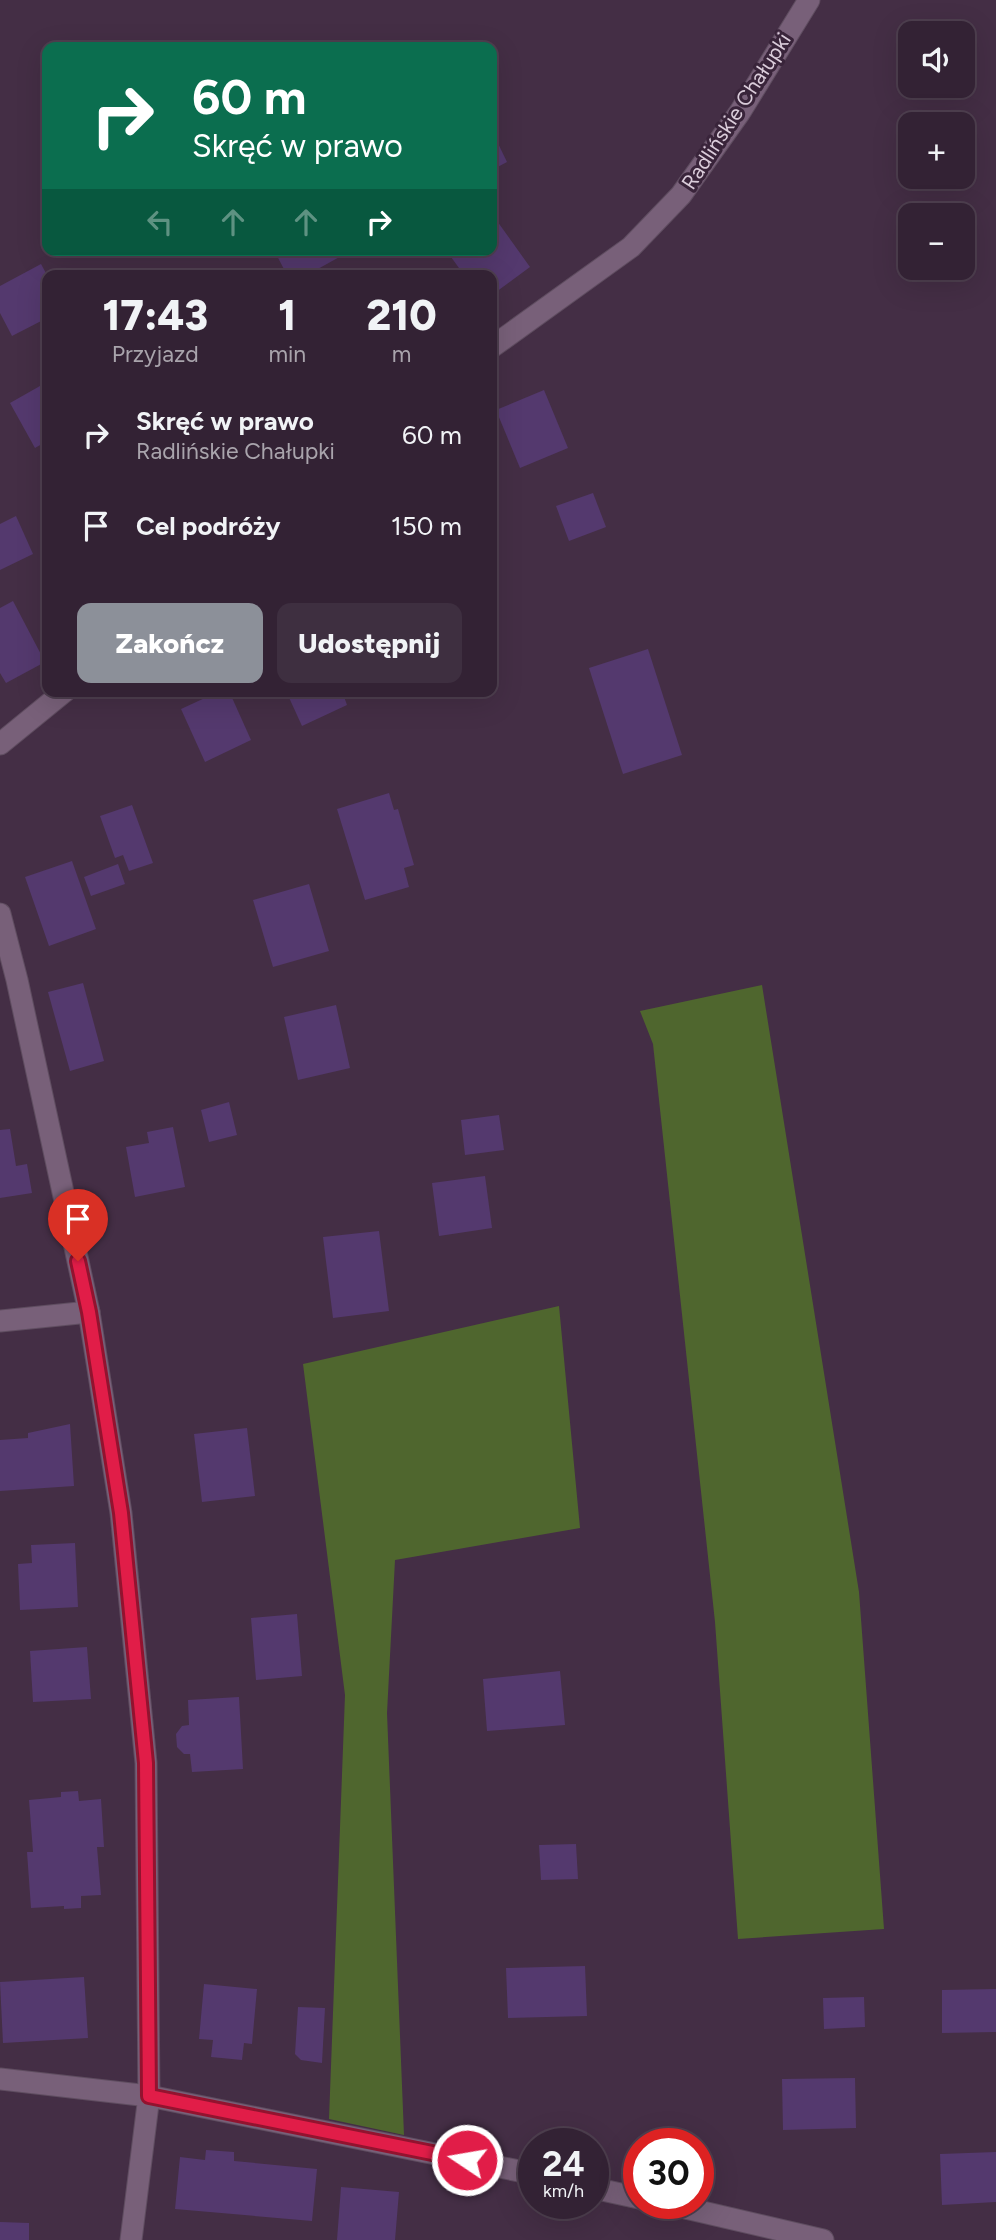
<!DOCTYPE html>
<html lang="pl">
<meta charset="utf-8">
<style>
body{margin:0;font-family:Figtree,sans-serif;background:#3e2f40;color:#f1f3f6;height:100vh;display:flex;flex-direction:column;font-size:26px;white-space:nowrap}
*{box-sizing:border-box;margin:0}
p{font-size:23px;color:#a9a4ac}
.icon{flex:none;width:38px;height:38px;fill:none;stroke:currentColor;stroke-width:2;stroke-linecap:round;stroke-linejoin:round}
.map{position:relative;flex:1;overflow:hidden}
.details{position:absolute;left:42px;top:270px;width:455px;height:427px;display:flex;flex-direction:column;background:#332234;border-radius:14px;box-shadow:0 7px 28px #0002,0 0 0 2px #4e3f4f}
.details>*{flex:none}
.guide{position:absolute;left:42px;top:42px;width:455px;height:214px;border-radius:14px;box-shadow:0 7px 28px #0002,0 0 0 2px #4e3f4f;background:#0b6e4f;color:#fff;overflow:hidden}
.buttons{position:absolute;left:898px;top:21px;display:grid;gap:14px}
.buttons a{display:grid;place-items:center;width:77px;height:77px;border-radius:14px;background:#332234;box-shadow:0 7px 28px #0002,0 0 0 2px #4e3f4f;font-size:35px}
.speed{position:absolute;left:518px;top:2128px;display:flex;gap:14px;font-size:35px;font-weight:700;text-align:center}
.speed>*{display:grid;place-content:center;width:91px;height:91px;border-radius:50%;background:#332234;box-shadow:0 7px 28px #0002,0 0 0 2px #4e3f4f;line-height:1}
.speed small{font-size:18px;font-weight:400}
.speed .limit{border:10px solid #d22;background:#fff;color:#111}
.pin{position:absolute;display:grid;place-items:center;width:60px;height:60px;color:#fff;margin:-72px -30px;border-radius:50% 50% 50% 0;rotate:-45deg;box-shadow:0 0 7px #0007}
.pin .icon{rotate:45deg}
.me{position:absolute;width:77px;margin:-38px;rotate:282deg;stroke-linejoin:round;filter:drop-shadow(0 0 5px #0008)}
.turn{display:flex;align-items:center;gap:24px;height:147px;padding:0 35px;font-size:32px}
.turn .icon{width:91px;height:91px;stroke-width:2.5}
.turn b{display:block;font-size:49px;line-height:60px}
.lanes{display:flex;align-items:center;height:66px;padding:0 35px;background:#0003;justify-content:center;gap:35px;direction:ltr}
.lanes .off{opacity:.35}
.eta{display:flex;justify-content:space-evenly;align-items:center;height:119px;text-align:center}
.eta b{font-size:42px;font-weight:800;line-height:49px}
.primary-button{display:flex;gap:14px;margin-top:auto;padding:14px 35px}
.primary-button a{flex:1;height:80px;border-radius:14px;background:#8c9099;color:#fff;font-size:28px;font-weight:800;line-height:80px;text-align:center}
.primary-button a+a{background:#3e2f40;color:#f1f3f6}
ul{padding:0;list-style:none}
li{display:flex;align-items:center;gap:21px;height:91px;padding:0 35px}
li div{flex:1}
li b{display:block;font-size:26px}
li em{font-style:normal}
.map>svg:first-child{display:block}
</style>
<div class="map">
<svg width="996" height="2240" viewBox="0 0 996 2240">
<rect width="100%" height="100%" fill="#442e45"/>
<!-- green -->
<g fill="#4f662e">
<polygon points="762,985 859,1592 884,1929 738,1939 715,1622 653,1044 640,1011"/>
<polygon points="559,1306 580,1528 395,1560 387,1713 404,2135 329,2119 345,1695 303,1364"/>
</g>
<!-- building -->
<g fill="#54396e">
<polygon points="492,131 507,162 492,170"/>
<polygon points="492,214 530,267 492,295 492,275 464,275 446,250 492,250"/>
<polygon points="274,250 352,250 307,275 287,275"/>
<polygon points="41,264 47,275 47,318 12,336 0,313 0,286"/>
<polygon points="47,382 47,441 35,448 10,403"/>
<polygon points="544,390 568,448 520,468 496,410"/>
<polygon points="593,493 606,527 569,541 556,506"/>
<polygon points="16,516 33,554 0,570 0,524"/>
<polygon points="13,601 45,662 6,683 0,673 0,608"/>
<polygon points="648,649 682,755 623,774 589,668"/>
<polygon points="220,691 229,691 251,740 205,762 181,709"/>
<polygon points="286,691 342,691 347,705 302,726"/>
<polygon points="389,793 394,810 398,809 414,865 404,868 409,887 365,900 337,809"/>
<polygon points="132,805 153,863 129,871 123,855 115,858 100,816"/>
<polygon points="72,861 96,929 49,946 25,877"/>
<polygon points="118,864 125,884 91,896 84,877"/>
<polygon points="309,884 329,951 273,967 253,900"/>
<polygon points="83,983 104,1061 70,1071 48,992"/>
<polygon points="336,1005 350,1068 298,1080 284,1017"/>
<polygon points="229,1102 237,1135 209,1142 201,1110"/>
<polygon points="499,1115 504,1150 465,1155 461,1120"/>
<polygon points="173,1127 185,1187 135,1197 126,1147 149,1143 147,1132"/>
<polygon points="10,1129 16,1166 27,1164 32,1193 0,1198 0,1130"/>
<polygon points="485,1176 492,1228 439,1236 432,1183"/>
<polygon points="379,1231 389,1311 333,1318 323,1237"/>
<polygon points="70,1424 74,1486 0,1491 0,1440 28,1438 28,1433"/>
<polygon points="247,1428 255,1496 202,1502 194,1434"/>
<polygon points="75,1543 78,1607 20,1610 18,1564 32,1563 31,1545"/>
<polygon points="297,1614 302,1676 256,1680 251,1618"/>
<polygon points="87,1647 91,1699 33,1702 30,1651"/>
<polygon points="560,1671 565,1725 487,1731 483,1679"/>
<polygon points="239,1697 243,1769 192,1772 190,1754 184,1754 177,1747 176,1734 182,1726 189,1725 188,1700"/>
<polygon points="78,1791 79,1801 101,1799 104,1847 97,1847 101,1895 81,1896 81,1908 64,1909 64,1906 31,1908 27,1852 33,1852 29,1800 61,1797 61,1792"/>
<polygon points="576,1844 578,1879 541,1880 539,1845"/>
<polygon points="585,1966 587,2016 508,2018 506,1968"/>
<polygon points="84,1977 88,2038 3,2043 0,1982"/>
<polygon points="204,1984 257,1989 252,2044 244,2043 242,2060 211,2057 213,2040 199,2039"/>
<polygon points="996,1989 996,2032 942,2033 942,1990"/>
<polygon points="864,1997 865,2027 824,2029 823,1998"/>
<polygon points="298,2007 325,2008 322,2063 301,2060 295,2054"/>
<polygon points="855,2078 856,2128 783,2130 782,2079"/>
<polygon points="206,2150 234,2152 234,2161 317,2169 312,2221 175,2209 180,2157 205,2160"/>
<polygon points="996,2152 996,2202 942,2205 940,2154"/>
<polygon points="341,2187 399,2192 395,2240 337,2240"/>
<polygon points="0,2222 29,2223 29,2240 0,2240"/>
</g>
<g fill="none" stroke-linecap="round" stroke-linejoin="round">
<!-- street casing -->
<g stroke="#5f4d60" stroke-width="23">
<g id="street">
<polyline points="492,347 631,247 681,195 740,112 809,0"/>
<polyline points="0,744 65,691"/>
<polyline points="0,914 17,980 89,1312 121,1513 146,1763 149,2096 131,2240"/>
<polyline points="0,1321 89,1312"/>
<polyline points="0,2079 149,2096 534,2174"/>
<polyline points="593,2188 639,2198"/>
<polyline points="664,2203 823,2240"/>
</g>
</g>
<!-- street -->
<use href="#street" stroke="#786079" stroke-width="21"/>
</g>
<g fill="none" stroke-linecap="round" stroke-linejoin="round">
<!-- route casing -->
<g stroke="#92132f" stroke-width="18">
<polyline id="route" points="78,1261 89,1312 121,1513 146,1763 149,2096 467,2160"/>
</g>
<!-- route -->
<use href="#route" stroke="#e11d48" stroke-width="12"/>
</g>
<g text-anchor="middle" dominant-baseline="central" stroke-width="6" stroke-linejoin="round" paint-order="stroke">
<!-- street labels -->
<g font-size="21" fill="#daccda" stroke="#39243a">
<text transform="translate(736 111) rotate(-57)">Radlińskie Chałupki</text>
</g>
</g>
</svg>
<div class="buttons">
<a><svg class="icon" aria-label="sound" viewBox="0 0 24 24"><path d="M4 9h4l5-4v14l-5-4H4zM17 9q2 3 0 6"/></svg></a>
<a>+</a>
<a>−</a>
</div>
<div class="speed"><div>24<small>km/h</small></div><div class="limit">30</div></div>
<div class="pin" style="left:78px;top:1261px;background:#d93025"><svg class="icon" aria-label="arrive" viewBox="0 0 24 24"><path d="M6 21V4h12l-3 4 3 4H6"/></svg></div>
<svg class="me" style="left:467px;top:2160px" viewBox="-20 -20 40 40"><circle r="17" fill="#e11d48" stroke="#fff" stroke-width="3"/><path d="M0-11L8 9 0 5-8 9z" fill="#fff"/></svg>
<div class="guide">
<div class="turn"><svg class="icon" aria-label="right" viewBox="0 0 24 24"><path d="M7 20v-9h11M14 6l5 5-5 5"/></svg><div><b>60 m</b>Skręć w prawo</div></div>
<div class="lanes"><svg class="icon off" aria-label="left" viewBox="0 0 24 24"><path d="M17 20v-9H6M10 6l-5 5 5 5"/></svg><svg class="icon off" aria-label="ahead" viewBox="0 0 24 24"><path d="M12 20V5M6 11l6-6 6 6"/></svg><svg class="icon off" aria-label="ahead" viewBox="0 0 24 24"><path d="M12 20V5M6 11l6-6 6 6"/></svg><svg class="icon" aria-label="right" viewBox="0 0 24 24"><path d="M7 20v-9h11M14 6l5 5-5 5"/></svg></div>
</div>
<section class="details">
<div class="eta">
<div><b>17:43</b><p>Przyjazd</p></div>
<div><b>1</b><p>min</p></div>
<div><b>210</b><p>m</p></div>
</div>
<ul>
<li><svg class="icon" aria-label="right" viewBox="0 0 24 24"><path d="M7 20v-9h11M14 6l5 5-5 5"/></svg><div><b>Skręć w prawo</b><p>Radlińskie Chałupki</p></div><em>60 m</em></li>
<li><svg class="icon" aria-label="arrive" viewBox="0 0 24 24"><path d="M6 21V4h12l-3 4 3 4H6"/></svg><div><b>Cel podróży</b></div><em>150 m</em></li>
</ul>
<div class="primary-button"><a>Zakończ</a><a>Udostępnij</a></div>
</section>
</div>
